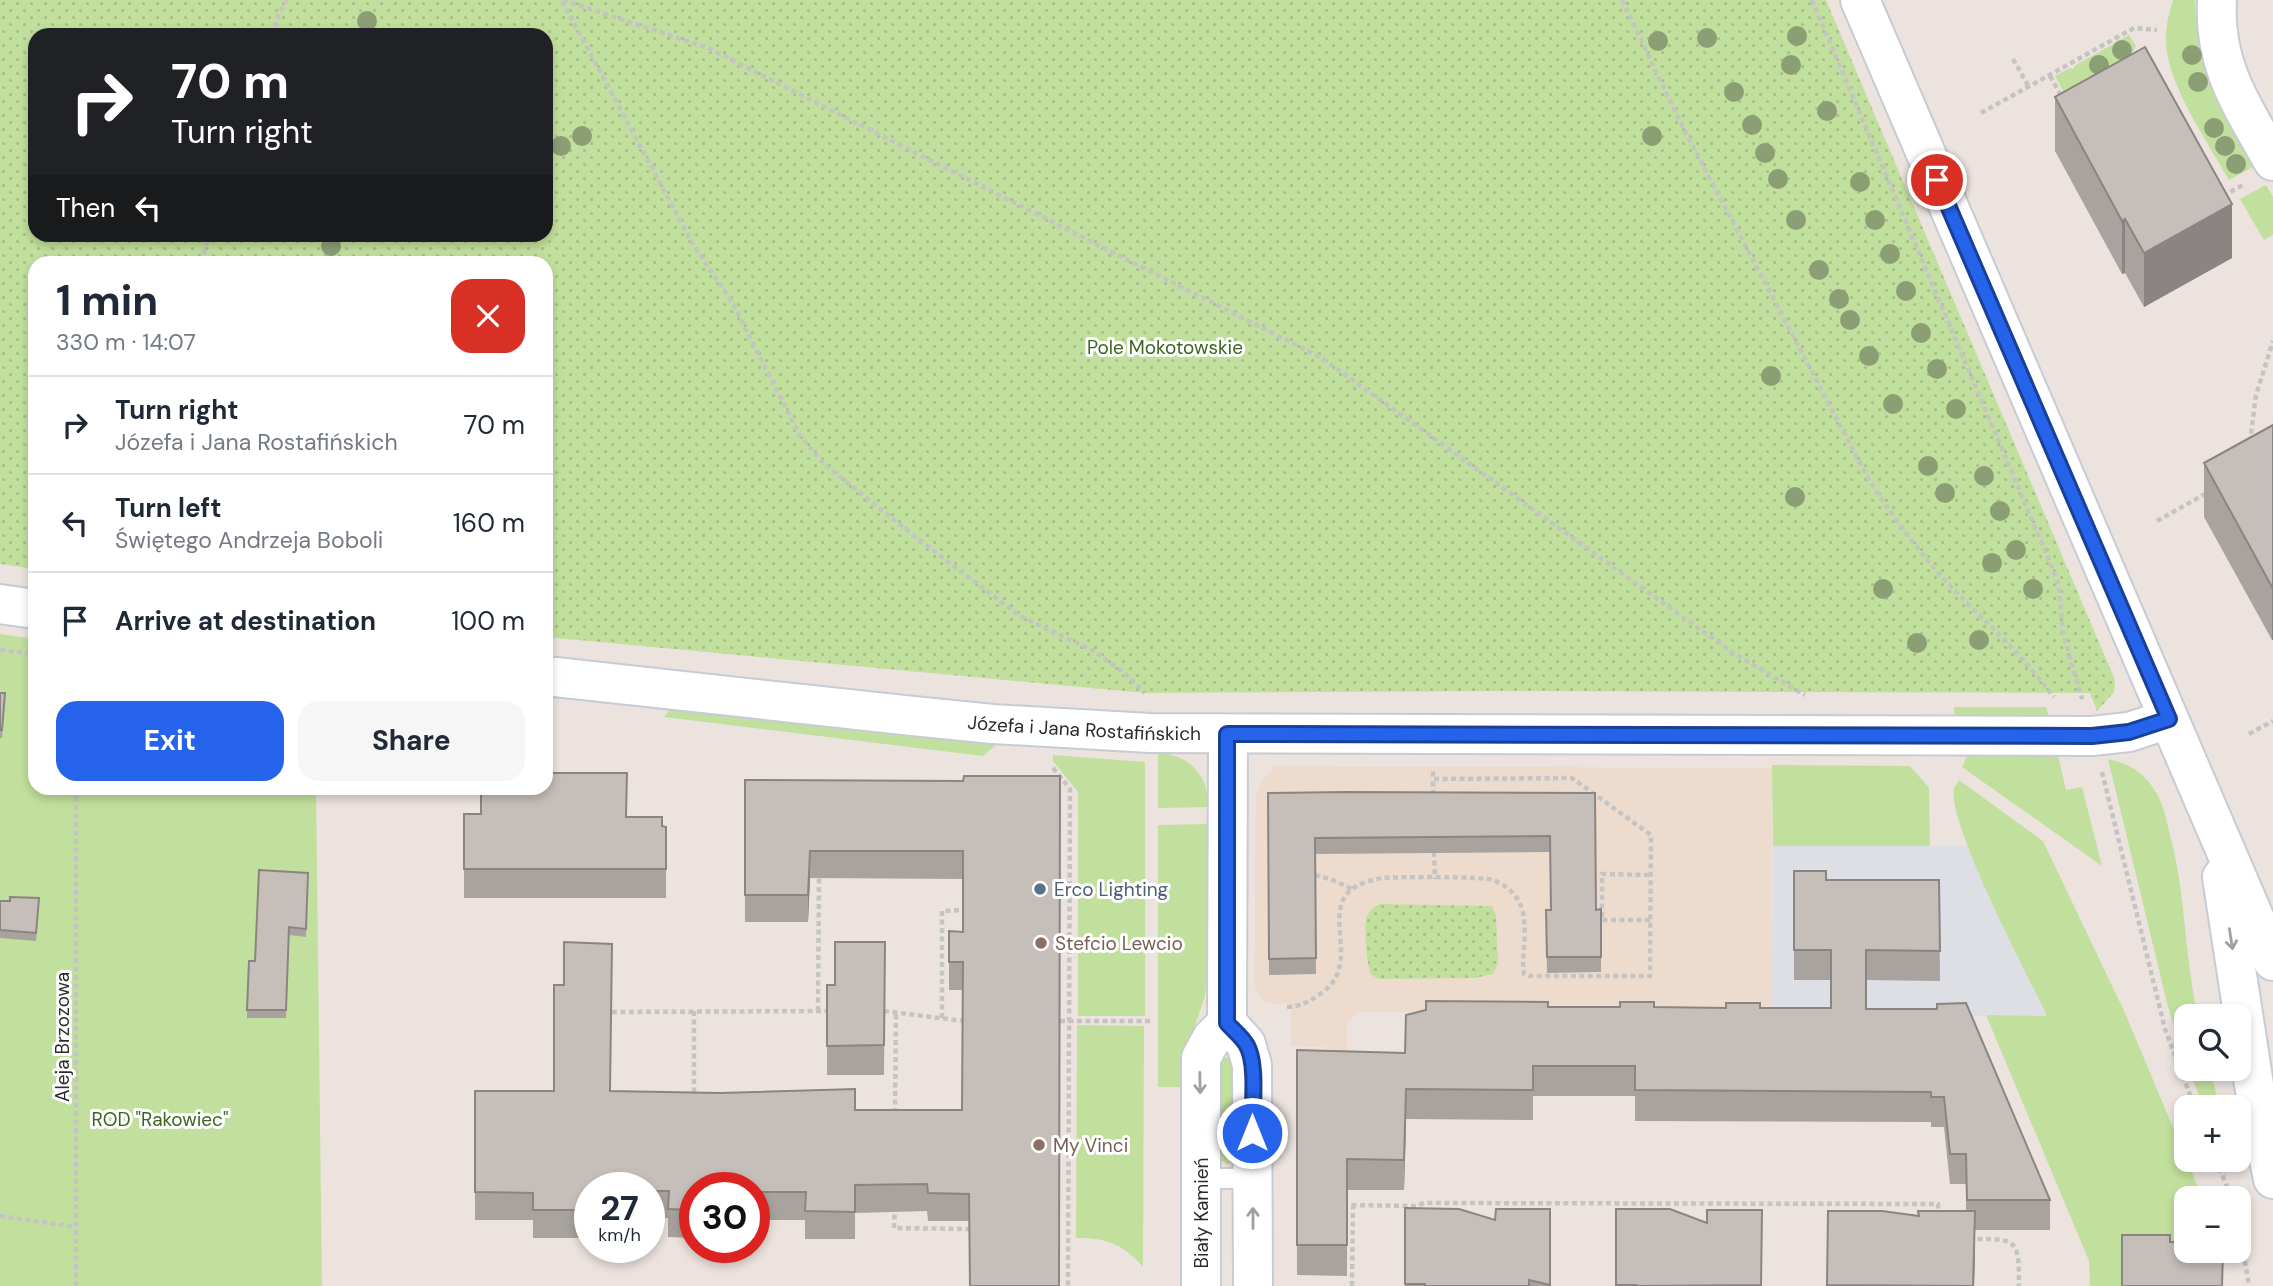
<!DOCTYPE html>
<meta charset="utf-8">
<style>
body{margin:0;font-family:"DM Sans",sans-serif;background:#f6f6f7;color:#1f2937;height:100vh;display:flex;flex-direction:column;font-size:26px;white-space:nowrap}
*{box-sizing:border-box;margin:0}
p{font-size:23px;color:#747a83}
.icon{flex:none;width:38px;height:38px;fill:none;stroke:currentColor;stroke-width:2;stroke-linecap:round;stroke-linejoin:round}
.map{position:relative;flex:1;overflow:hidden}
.side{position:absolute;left:28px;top:256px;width:525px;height:539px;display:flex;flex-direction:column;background:#fff;border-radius:21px;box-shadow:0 4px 10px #0003}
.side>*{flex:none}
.guide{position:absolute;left:28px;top:28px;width:525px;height:214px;border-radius:21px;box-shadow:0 4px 10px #0003;background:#202124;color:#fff;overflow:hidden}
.tools{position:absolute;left:2174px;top:1004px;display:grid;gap:14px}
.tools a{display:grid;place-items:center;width:77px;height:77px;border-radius:14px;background:#fff;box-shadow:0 4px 10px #0003;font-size:35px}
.speed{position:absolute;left:574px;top:1172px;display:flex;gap:14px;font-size:35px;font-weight:700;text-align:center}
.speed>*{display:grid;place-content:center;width:91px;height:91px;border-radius:50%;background:#fff;box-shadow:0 4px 10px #0003;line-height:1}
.speed small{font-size:18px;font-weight:400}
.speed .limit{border:10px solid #d22;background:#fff;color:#111}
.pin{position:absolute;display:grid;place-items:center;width:60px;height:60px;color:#fff;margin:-30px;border:4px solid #fff;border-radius:50%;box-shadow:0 2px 7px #0007}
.me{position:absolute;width:77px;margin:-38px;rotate:0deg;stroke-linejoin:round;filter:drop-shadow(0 0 5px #0008)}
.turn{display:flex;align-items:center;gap:24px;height:147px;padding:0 28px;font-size:32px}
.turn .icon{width:91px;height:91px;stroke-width:2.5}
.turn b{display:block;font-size:49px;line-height:60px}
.then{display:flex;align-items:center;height:66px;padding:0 28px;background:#0003;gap:14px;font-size:26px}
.round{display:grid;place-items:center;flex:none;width:74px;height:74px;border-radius:21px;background:#f6f6f7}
.overview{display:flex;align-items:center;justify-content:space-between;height:119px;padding:0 28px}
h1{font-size:42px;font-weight:700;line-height:52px}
.primary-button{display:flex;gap:14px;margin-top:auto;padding:14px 28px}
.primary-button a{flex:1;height:80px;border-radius:21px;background:#2563eb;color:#fff;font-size:28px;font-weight:700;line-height:80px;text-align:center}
.primary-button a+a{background:#f6f6f7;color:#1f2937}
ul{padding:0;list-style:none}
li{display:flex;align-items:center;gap:21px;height:98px;padding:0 28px;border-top:2px solid #e0e1e3}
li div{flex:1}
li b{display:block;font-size:26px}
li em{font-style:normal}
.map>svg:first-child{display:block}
</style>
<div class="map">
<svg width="2273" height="1286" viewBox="0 0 2273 1286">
<defs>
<pattern id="park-dots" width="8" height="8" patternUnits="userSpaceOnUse" patternTransform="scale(1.75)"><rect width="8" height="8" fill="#c2e09d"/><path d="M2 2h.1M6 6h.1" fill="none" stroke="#a7c087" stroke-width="1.8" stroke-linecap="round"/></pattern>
</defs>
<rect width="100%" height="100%" fill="#ece3de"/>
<!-- industrial -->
<polygon fill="#dedee5" points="1773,846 1967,846 2048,1017 1772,1015"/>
<!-- education -->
<polygon fill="#eddcce" points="1274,766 1772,768 1772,1015 1360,1012 1347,1022 1348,1082 1325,1081 1325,1047 1291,1046 1291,1003 1274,1004 1263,1001 1257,992 1254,980 1256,795 1261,782"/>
<!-- grass -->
<g fill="#c2e09d">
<path d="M2173 0H2195C2197 73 2218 105 2253 167L2229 180C2208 142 2168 86 2166 43 2165 28 2169 14 2173 0Z"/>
<polygon points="2129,35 2136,46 2125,67 2072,107 2055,76 2070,68 2073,69 2076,65"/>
<polygon points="2266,185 2273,197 2273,235 2264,240 2240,199"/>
<polygon points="0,634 35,639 35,788 316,788 322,1286 0,1286"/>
<polygon points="672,707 995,742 996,745 983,756 664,717"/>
<polygon points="1954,707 2046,707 2049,717 1954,717"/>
<path d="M1158 752C1191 757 1207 773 1209 807L1158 808Z"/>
<polygon points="1968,754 2058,755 2066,790 2082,787 2102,866 1962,767"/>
<polygon points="1053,755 1145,762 1145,1016 1078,1016 1078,792 1053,761"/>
<path d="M2108 759C2128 763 2144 772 2155 791 2163 803 2166 817 2169 831 2186 892 2184 955 2198 1017H2186V1061L2168 1007Z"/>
<polygon points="1772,765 1910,766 1929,788 1930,846 1773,846"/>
<path d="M1959 780 2043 841 2125 1013 2203 1199H2186V1251H2221L2223 1286H2090L2089 1261 1986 1015 2047 1016C2029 977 1947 824 1954 789 1954 788 1959 781 1959 780Z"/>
<polygon points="1209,824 1207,977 1205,996 1188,1047 1185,1084 1182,1087 1158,1087 1158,825"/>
<path d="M1077 1025 1144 1026 1143 1267C1125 1245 1105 1237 1076 1238Z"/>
<polygon points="1229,1057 1234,1059 1234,1160 1228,1164 1219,1160 1217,1065 1222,1059"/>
<polygon points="2189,1069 2210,1069 2220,1108 2204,1108"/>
</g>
<!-- park -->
<g fill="url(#park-dots)" fill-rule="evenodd">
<path d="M0 0H1826L2115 680 2114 692 2097 711 2090 693 1496 691 1145 693 546 637V262H35V569L0 564ZM35 35H546V234H35Z"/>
<path d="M1380 904 1492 906 1496 915 1498 963 1493 974 1475 978 1379 979 1371 975C1367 963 1363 928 1367 916 1369 910 1375 907 1380 904Z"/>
</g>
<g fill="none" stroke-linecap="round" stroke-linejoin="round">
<!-- service casing -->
<g stroke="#c6cbd4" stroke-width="23">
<polyline id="service" points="1201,1179 1253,1178"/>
</g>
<!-- minor casing -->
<g stroke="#c6cbd4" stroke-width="42">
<g id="minor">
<path d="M2217 0C2213 66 2243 107 2273 161"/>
<polyline points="0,604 35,609"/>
<path id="s1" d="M546 676 913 716 993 724 1150 733 2092 736 2129 732 2169 719"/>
<polyline points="1227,1023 1246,1044 1252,1065 1253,1286"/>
<polyline points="1201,1286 1201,1058 1212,1038 1227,1023 1228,734"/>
</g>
</g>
<!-- secondary casing -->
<g stroke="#c6cbd4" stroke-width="42">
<g id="secondary">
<polyline points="1860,0 2273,961"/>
<polyline points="2222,877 2254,1085 2273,1179"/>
</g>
</g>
<!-- path -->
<g stroke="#c4c4c4" stroke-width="4.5" stroke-dasharray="5 3.5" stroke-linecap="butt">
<polyline points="563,0 708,48 1322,358 1733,653 1805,695"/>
<path d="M1622 0 1678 118 1869 480C1895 521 1931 568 1966 602 1999 634 2025 660 2054 697"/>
<polyline points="1812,0 2054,572 2059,587 2063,633 2082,699"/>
<polyline points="562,1 694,246 732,302 800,436 824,464 913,535 1020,616 1092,650 1122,671 1145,693"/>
<polyline points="272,35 278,16 287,0"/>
<polyline points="2013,59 2029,87"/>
<polyline points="2050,76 2063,99"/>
<polyline points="1981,113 2134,28 2157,30"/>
<polyline points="2223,196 2243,185"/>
<polyline points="201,262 210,234"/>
<polyline points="2250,442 2256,395 2273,341"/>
<polyline points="2157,521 2207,493"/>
<polyline points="0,650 35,654"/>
<polyline points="2249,734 2273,721"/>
<polyline points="1053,768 1070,789 1068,1286"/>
<polyline points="2102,772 2165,1029 2195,1108"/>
<polyline points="76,788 76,1286"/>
<polyline points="1433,795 1433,779"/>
<polyline points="1434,852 1435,879"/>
<polyline points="1315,875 1333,880 1352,889"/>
<polyline points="1650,920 1602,920 1602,874 1650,875"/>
<path d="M1287 1007C1301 1006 1309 1002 1320 994 1364 965 1320 914 1352 889 1360 883 1372 880 1382 878 1397 877 1482 876 1493 880 1503 884 1513 891 1518 900 1529 917 1523 948 1523 968L1524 974 1529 976H1650L1651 835 1572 778 1433 779V771"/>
<polyline points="694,1011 694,1098"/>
<polyline points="818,1011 819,878"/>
<polyline points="884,1011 963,1021"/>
<polyline points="612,1012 832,1011"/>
<polyline points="942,1018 942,911 967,910"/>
<polyline points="1060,1021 1151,1021"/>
<polyline points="895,1113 896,1012"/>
<polyline points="2216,1160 2232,1199"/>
<polyline points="1343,1205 1416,1206 1424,1203 1938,1204 1938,1217"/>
<polyline points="895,1206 894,1228 969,1229"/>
<polyline points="0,1216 76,1227"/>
<polyline points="2238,1219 2249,1286"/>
<path d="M1969 1239C2017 1239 2019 1237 2019 1286"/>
<polyline points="1352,1286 1353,1206"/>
</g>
<!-- service -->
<use href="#service" stroke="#fff" stroke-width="19"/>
<!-- minor -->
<use href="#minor" stroke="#fff" stroke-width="38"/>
<!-- secondary -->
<use href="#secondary" stroke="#fff" stroke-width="38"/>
</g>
<!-- trees -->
<g fill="#8b9e74">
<circle cx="367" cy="21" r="10"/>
<circle cx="1797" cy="36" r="10"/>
<circle cx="1707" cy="38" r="10"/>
<circle cx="1658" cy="41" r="10"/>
<circle cx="2122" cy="50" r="10"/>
<circle cx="2192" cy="55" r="10"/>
<circle cx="1791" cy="65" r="10"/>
<circle cx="2099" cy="65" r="10"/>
<circle cx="2198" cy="82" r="10"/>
<circle cx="1734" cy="92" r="10"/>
<circle cx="1827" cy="111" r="10"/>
<circle cx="1752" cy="125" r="10"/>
<circle cx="2214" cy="128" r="10"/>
<circle cx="582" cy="136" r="10"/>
<circle cx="1652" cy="136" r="10"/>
<circle cx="561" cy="146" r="10"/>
<circle cx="2225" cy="146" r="10"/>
<circle cx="1765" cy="153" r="10"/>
<circle cx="2236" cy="164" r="10"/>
<circle cx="1778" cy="179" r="10"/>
<circle cx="1860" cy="182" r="10"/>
<circle cx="1796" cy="220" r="10"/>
<circle cx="1875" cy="220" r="10"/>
<circle cx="331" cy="246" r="10"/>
<circle cx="1890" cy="254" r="10"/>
<circle cx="1819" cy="270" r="10"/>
<circle cx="1906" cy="291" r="10"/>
<circle cx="1839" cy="299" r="10"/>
<circle cx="1850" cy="320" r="10"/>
<circle cx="1921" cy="333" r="10"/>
<circle cx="1869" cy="356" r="10"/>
<circle cx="1937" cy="369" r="10"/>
<circle cx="1771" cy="376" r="10"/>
<circle cx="1893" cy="404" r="10"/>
<circle cx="1956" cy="409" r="10"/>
<circle cx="1928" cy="466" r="10"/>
<circle cx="1984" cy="476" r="10"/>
<circle cx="1945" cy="493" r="10"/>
<circle cx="1795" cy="497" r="10"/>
<circle cx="2000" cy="511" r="10"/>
<circle cx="2016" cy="550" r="10"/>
<circle cx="1992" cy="563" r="10"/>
<circle cx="1883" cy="589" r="10"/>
<circle cx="2033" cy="589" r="10"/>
<circle cx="1979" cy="640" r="10"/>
<circle cx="1917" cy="643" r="10"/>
</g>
<!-- wall -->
<g fill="#a9a39f">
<polygon points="2055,97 2232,258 2144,307 2125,273 2122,274 2055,151"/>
<polygon points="2273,425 2273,640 2272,640 2204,517 2204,463"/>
<polygon points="0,693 5,701 2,738 0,738"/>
<polygon points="745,780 963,781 969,1221 928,1221 927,1211 855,1213 855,1239 805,1239 805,1220 754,1220 754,1188 695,1188 695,1238 668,1237 668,1218 649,1219 649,1188 590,1188 590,1219 583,1219 583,1238 533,1238 533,1220 475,1220 475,1091 554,1091 564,985 611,1091 855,1110 962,1110 963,990 949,990 949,962 963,932 963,879 810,878 808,922 745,922"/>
<polygon points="1268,793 1595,793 1596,910 1601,909 1601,972 1547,973 1546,910 1551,910 1550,852 1315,854 1316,974 1269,975"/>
<polygon points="464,814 626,817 666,827 666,898 464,898"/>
<polygon points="1794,871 1826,880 1939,880 1940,981 1866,980 1866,1009 2050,1200 2050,1230 1975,1230 1974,1286 1827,1286 1828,1211 1919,1216 1966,1211 1966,1184 1950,1184 1944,1127 1931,1127 1931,1122 1635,1121 1635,1096 1533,1096 1533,1120 1406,1119 1404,1190 1347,1190 1347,1276 1297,1275 1297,1050 1405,1053 1548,1007 1831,1008 1831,980 1794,980"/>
<polygon points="308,873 306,937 289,935 286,1018 247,1018 247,1010 255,961"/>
<polygon points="0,901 39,906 36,941 0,938"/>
<polygon points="885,942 884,1075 827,1075 827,985 835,985"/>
<polygon points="1405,1208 1495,1220 1550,1209 1550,1286 1405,1286"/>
<polygon points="1616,1209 1707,1223 1762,1210 1761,1286 1616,1286"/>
</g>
<!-- shaded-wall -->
<g fill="#8a8582">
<polygon points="2232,204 2232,258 2144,307 2144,253"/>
<polygon points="2125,219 2125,273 2122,274 2122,221"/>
<polygon points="2273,586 2273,640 2272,640 2272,587"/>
<polygon points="810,851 810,878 808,922 808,895"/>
<polygon points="1406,1089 1406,1119 1404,1190 1404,1160"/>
<polygon points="1975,1211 1975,1250 1974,1286 1973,1286"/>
</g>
<!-- building -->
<g fill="#c5beb9" stroke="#8a8582" stroke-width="2">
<polygon points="2145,47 2232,204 2144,253 2125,219 2122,221 2055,97"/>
<polygon points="2273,425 2273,586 2272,587 2204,463"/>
<polygon points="0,693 5,693 2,730 0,730"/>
<polygon points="546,773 627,773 626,817 662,817 662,826 666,827 666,869 464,869 464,814 481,814 481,788 546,788"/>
<polygon points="964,776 1060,776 1059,1286 970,1286 969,1194 928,1193 927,1184 855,1185 855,1212 805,1211 806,1192 754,1192 754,1188 695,1188 695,1210 668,1209 669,1191 649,1191 649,1188 590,1188 590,1192 583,1192 583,1210 533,1210 533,1193 475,1192 475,1091 554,1091 554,985 564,985 564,942 612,944 610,1091 720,1093 855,1089 855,1110 962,1110 963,962 949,962 949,931 963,932 963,851 810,851 808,895 745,895 745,780 963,781"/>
<polygon points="1346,792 1595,793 1596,910 1601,909 1601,957 1547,957 1546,910 1551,910 1550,836 1315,838 1316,958 1269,959 1268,793"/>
<polygon points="259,870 308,873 306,929 289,927 286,1010 247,1010 249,961 255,961"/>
<polygon points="1794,871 1826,871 1826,880 1939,880 1940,951 1866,950 1866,1009 1937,1009 1937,1004 1966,1003 2050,1200 1967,1200 1966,1154 1950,1154 1944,1097 1931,1097 1931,1092 1635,1090 1635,1066 1533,1066 1533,1090 1406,1089 1404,1160 1347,1159 1347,1245 1297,1245 1297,1050 1405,1053 1406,1015 1426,1010 1426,1001 1548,1002 1548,1007 1620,1007 1620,1002 1654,1002 1654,1007 1726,1008 1726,1003 1760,1003 1760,1008 1831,1008 1831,950 1794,950"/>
<polygon points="10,897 39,898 36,933 0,930 0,901 10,901"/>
<polygon points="835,942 885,942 884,1045 827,1046 827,985 835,985"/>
<polygon points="1405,1208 1459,1209 1495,1220 1496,1209 1550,1209 1550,1285 1529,1280 1529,1286 1425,1286 1425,1284 1405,1284"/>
<polygon points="1616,1209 1670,1209 1707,1223 1707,1210 1762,1210 1761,1285 1637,1286 1637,1285 1616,1285"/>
<polygon points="1828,1211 1882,1211 1919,1216 1918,1211 1975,1211 1973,1286 1827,1285"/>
<polygon points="2122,1235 2170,1235 2170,1242 2186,1242 2186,1251 2223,1251 2222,1286 2122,1286"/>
</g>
<!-- one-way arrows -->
<defs><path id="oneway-shaft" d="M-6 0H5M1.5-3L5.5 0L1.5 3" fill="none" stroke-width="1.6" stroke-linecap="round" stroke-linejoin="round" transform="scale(1.75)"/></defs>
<g stroke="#a0a0a0">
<use href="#oneway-shaft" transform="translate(2231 939) rotate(81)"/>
<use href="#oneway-shaft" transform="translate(1200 1083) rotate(89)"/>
<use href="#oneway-shaft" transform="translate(1253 1218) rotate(-90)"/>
</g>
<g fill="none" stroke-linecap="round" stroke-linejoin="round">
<!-- route casing -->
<g stroke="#184099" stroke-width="18">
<path id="route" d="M1252 1133C1252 1110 1258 1062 1246 1044 1241 1036 1233 1030 1227 1023V734L2092 736 2129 732 2169 719 1937 180"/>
</g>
<!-- route -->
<use href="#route" stroke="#2563eb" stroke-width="12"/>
</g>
<!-- markers -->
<circle fill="#5c6f8a" stroke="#fff" stroke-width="2.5" cx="1040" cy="889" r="7"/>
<g fill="#8d6e63" stroke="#fff" stroke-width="2.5">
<circle cx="1041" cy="943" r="7"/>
<circle cx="1039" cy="1145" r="7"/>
</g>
<g text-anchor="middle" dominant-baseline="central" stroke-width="6" stroke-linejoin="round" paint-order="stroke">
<!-- park labels -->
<g font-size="19" fill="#3c651e" stroke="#fff">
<text x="1165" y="347">Pole Mokotowskie</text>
<text x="160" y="1119">ROD "Rakowiec"</text>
</g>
<!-- street labels -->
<g font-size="19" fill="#2b2b2b" stroke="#fff">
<text stroke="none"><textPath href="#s1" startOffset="541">Józefa i Jana Rostafińskich</textPath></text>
<text transform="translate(62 1037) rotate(-90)">Aleja Brzozowa</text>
<text transform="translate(1201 1213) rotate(-90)">Biały Kamień</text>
</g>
<!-- service labels -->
<g font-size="19" fill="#4e5e75" stroke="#fff" text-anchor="start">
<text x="1054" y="889">Erco Lighting</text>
</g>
<!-- education labels -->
<g font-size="19" fill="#785e54" stroke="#fff" text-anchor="start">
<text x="1055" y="943">Stefcio Lewcio</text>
<text x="1053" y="1145">My Vinci</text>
</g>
</g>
</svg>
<div class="tools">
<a><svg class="icon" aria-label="search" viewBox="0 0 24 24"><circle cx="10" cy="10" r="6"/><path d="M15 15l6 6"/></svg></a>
<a>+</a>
<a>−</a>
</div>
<div class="speed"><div>27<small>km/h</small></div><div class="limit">30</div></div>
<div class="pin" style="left:1937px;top:180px;background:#d93025"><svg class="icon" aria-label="arrive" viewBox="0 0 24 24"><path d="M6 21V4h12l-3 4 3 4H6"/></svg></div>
<svg class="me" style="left:1252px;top:1133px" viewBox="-20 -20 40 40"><circle r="17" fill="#2563eb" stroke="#fff" stroke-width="3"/><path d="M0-11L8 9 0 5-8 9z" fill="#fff"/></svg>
<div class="guide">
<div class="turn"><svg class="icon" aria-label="right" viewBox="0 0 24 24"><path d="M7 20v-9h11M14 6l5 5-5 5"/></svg><div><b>70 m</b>Turn right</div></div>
<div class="then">Then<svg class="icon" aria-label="left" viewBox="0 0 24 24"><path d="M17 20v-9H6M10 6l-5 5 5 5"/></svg></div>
</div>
<section class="side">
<div class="overview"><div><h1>1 min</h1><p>330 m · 14:07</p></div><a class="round" style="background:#d93025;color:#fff"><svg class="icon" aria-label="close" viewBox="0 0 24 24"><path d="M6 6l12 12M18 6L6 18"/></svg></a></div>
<ul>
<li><svg class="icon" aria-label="right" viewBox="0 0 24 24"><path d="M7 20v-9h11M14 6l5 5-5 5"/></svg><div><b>Turn right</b><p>Józefa i Jana Rostafińskich</p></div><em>70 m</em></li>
<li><svg class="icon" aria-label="left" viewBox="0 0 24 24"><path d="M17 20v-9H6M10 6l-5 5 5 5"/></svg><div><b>Turn left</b><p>Świętego Andrzeja Boboli</p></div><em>160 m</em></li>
<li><svg class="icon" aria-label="arrive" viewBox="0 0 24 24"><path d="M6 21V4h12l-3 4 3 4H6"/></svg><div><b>Arrive at destination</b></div><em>100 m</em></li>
</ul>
<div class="primary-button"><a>Exit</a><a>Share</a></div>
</section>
</div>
